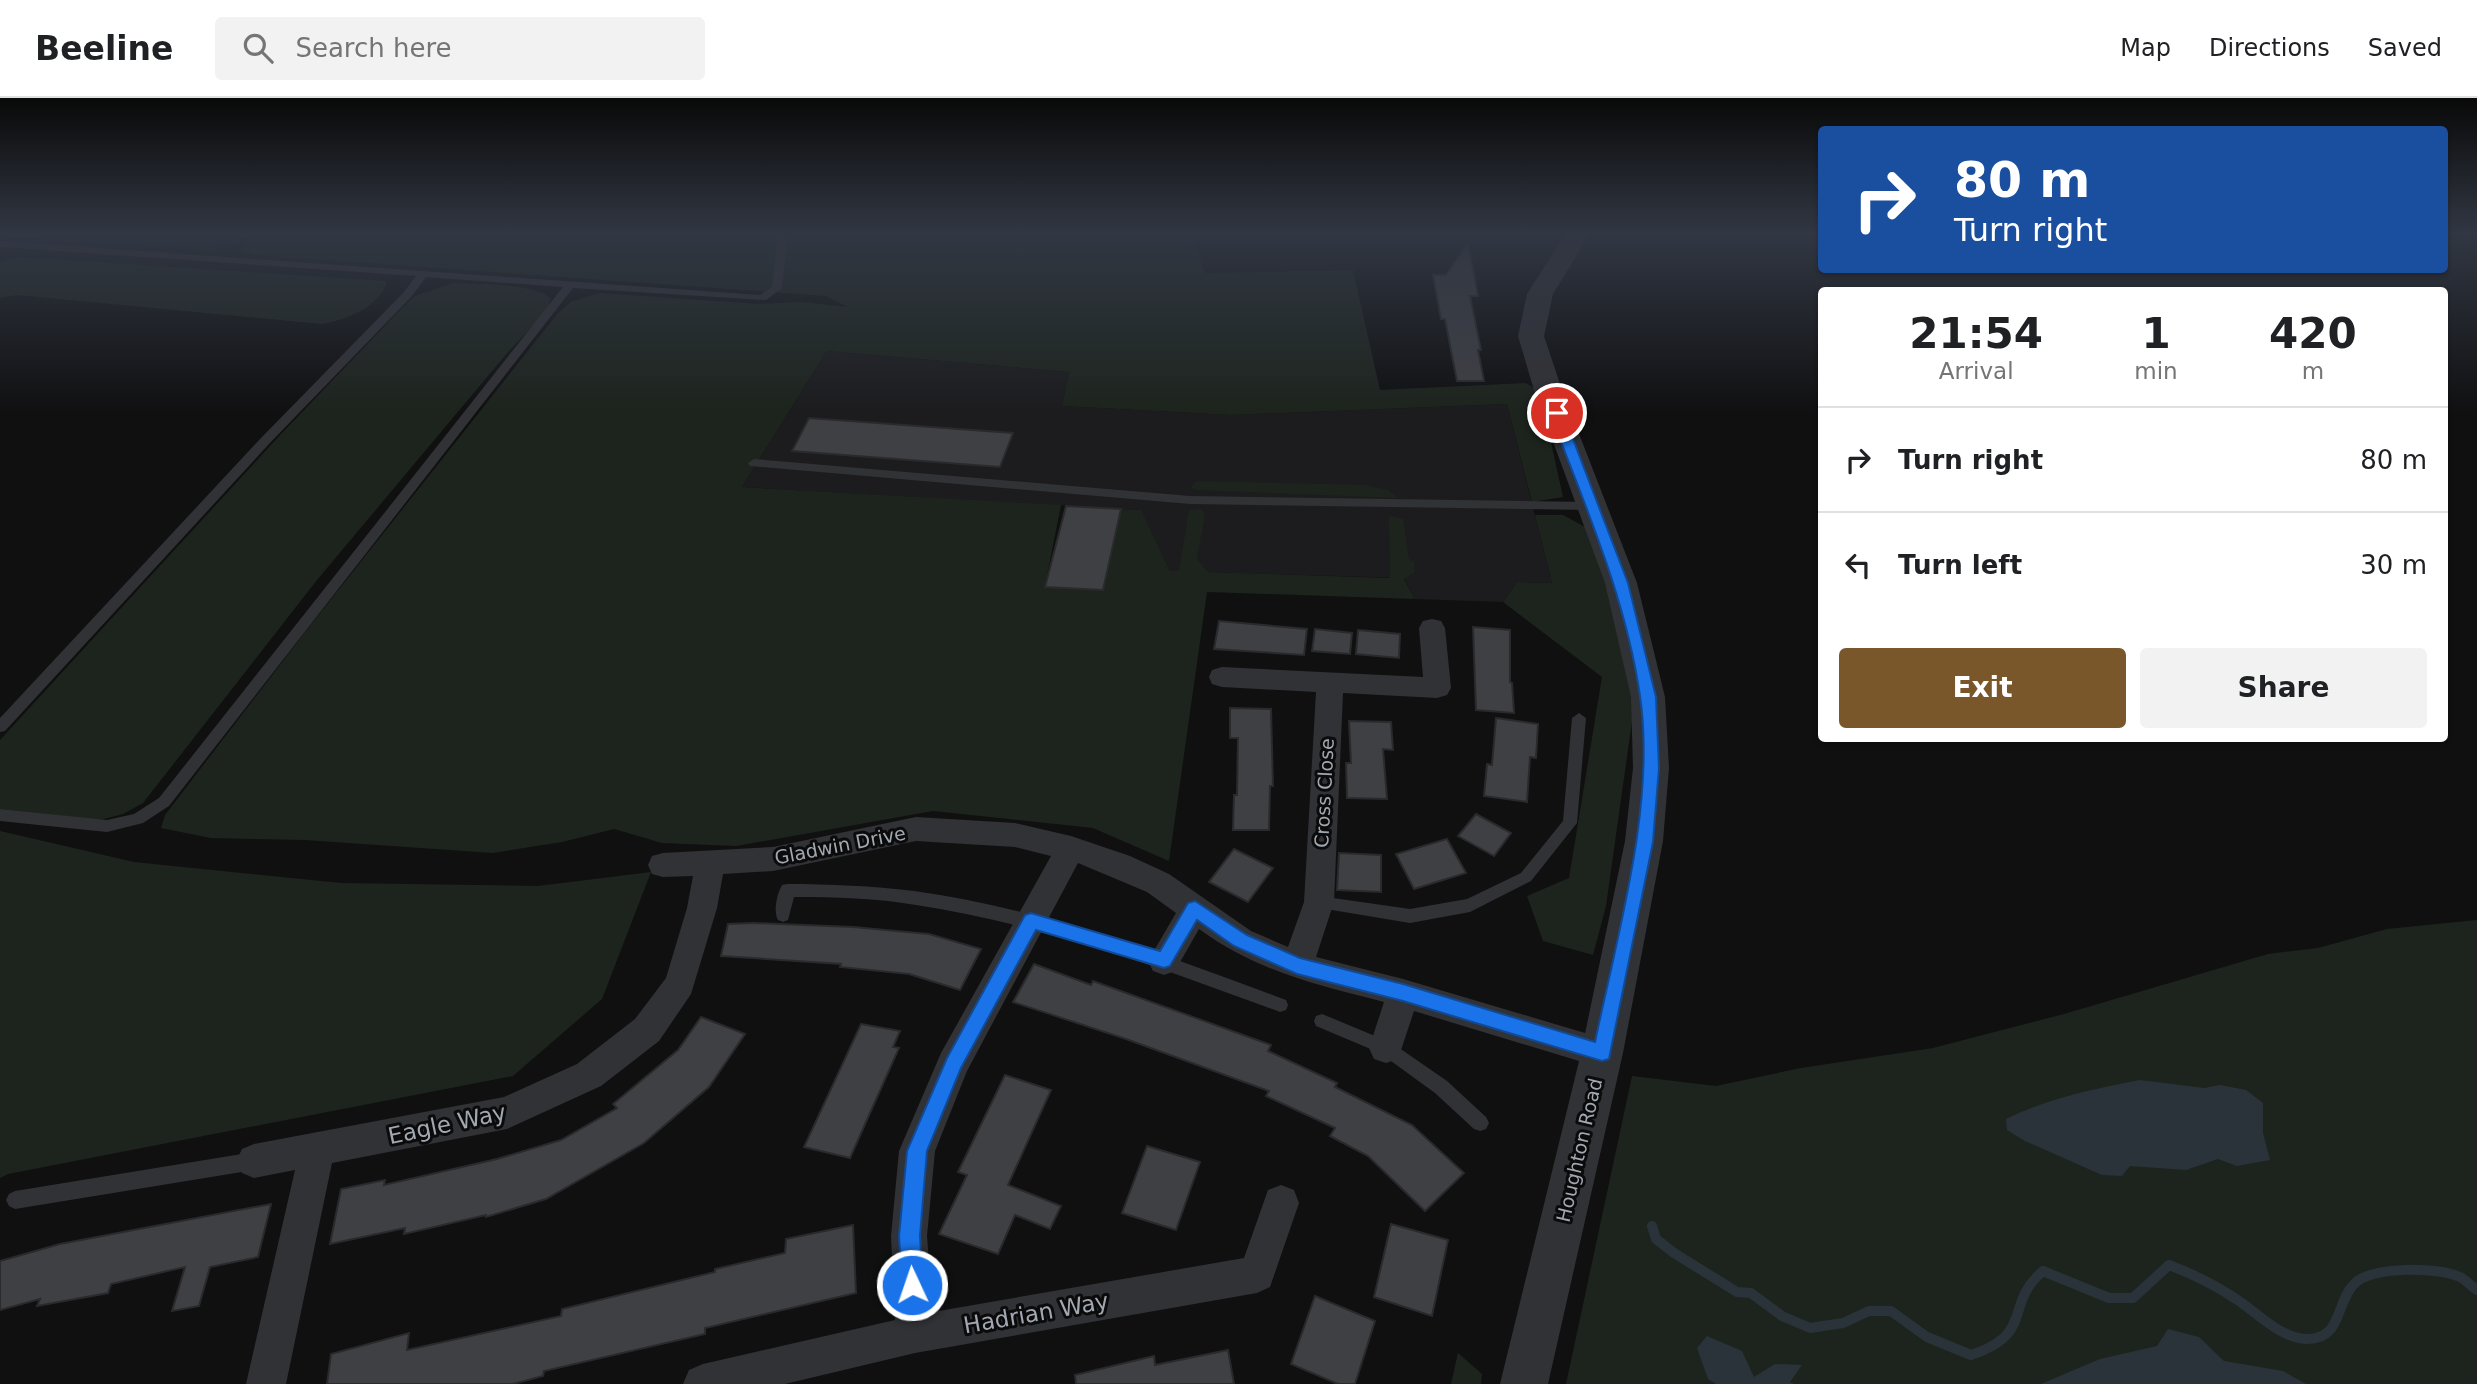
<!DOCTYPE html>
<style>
body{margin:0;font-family:"DejaVu Sans",sans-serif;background:#f2f2f2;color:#202124;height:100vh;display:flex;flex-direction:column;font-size:26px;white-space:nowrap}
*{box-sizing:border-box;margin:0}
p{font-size:23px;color:#757577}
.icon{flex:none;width:38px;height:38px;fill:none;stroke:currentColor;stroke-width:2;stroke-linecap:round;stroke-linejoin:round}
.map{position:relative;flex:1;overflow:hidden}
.drawer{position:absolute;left:1818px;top:189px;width:630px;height:455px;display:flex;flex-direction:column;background:#fff;border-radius:7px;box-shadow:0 2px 5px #0004}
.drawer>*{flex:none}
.top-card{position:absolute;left:1818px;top:28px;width:630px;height:147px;border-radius:7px;box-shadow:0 2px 5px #0004;background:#1a4fa0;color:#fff;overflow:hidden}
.pin{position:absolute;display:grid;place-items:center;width:60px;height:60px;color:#fff;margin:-30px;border:4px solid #fff;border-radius:50%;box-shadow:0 2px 7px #0007}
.me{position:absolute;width:77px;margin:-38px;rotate:357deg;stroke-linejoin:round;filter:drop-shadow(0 0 5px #0008)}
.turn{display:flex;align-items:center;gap:24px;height:147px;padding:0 21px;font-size:32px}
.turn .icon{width:91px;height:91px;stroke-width:2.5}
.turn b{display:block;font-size:49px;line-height:60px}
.eta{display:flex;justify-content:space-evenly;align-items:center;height:119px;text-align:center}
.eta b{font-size:42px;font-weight:600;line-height:49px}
.cta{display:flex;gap:14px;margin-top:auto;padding:14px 21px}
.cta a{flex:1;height:80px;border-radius:7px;background:#79572b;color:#fff;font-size:28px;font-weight:600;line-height:80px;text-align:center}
.cta a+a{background:#f2f2f2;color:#202124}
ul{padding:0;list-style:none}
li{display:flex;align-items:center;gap:21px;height:105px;padding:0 21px;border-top:2px solid #e0e0e0}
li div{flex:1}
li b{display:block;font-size:26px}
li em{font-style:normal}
header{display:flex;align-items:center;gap:42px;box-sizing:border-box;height:98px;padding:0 35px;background:#fff;border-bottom:2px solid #e0e0e0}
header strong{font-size:33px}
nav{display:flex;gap:38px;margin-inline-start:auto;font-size:24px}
.search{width:490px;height:63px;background:#f2f2f2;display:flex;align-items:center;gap:18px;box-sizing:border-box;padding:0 24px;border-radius:7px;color:#757577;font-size:26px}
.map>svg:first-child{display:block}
</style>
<header>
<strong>Beeline</strong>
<div class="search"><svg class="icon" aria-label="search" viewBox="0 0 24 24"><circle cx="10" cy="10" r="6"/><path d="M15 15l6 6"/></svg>Search here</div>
<nav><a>Map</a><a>Directions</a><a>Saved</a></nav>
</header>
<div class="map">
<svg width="2477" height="1286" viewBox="0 0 2477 1286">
<rect width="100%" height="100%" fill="#101011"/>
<!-- built -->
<polygon fill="#1c1c1e" points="827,253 1069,274 1062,308 1231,317 1507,306 1552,485 1517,484 1503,504 1415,501 1404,480 1170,473 1140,412 742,389"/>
<!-- green -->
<g fill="#1d241d">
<polygon points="0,135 234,135 213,153 0,138"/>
<polygon points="260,135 1191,135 1205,175 1353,172 1380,292 1526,285 1540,294 1563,399 1532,404 1507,306 1231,317 1062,308 1069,274 827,253 742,389 1061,407 1045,488 1103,492 1121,411 1141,412 1170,473 1179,473 1189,412 1201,411 1205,416 1197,461 1208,474 1390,480 1389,418 1403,421 1409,461 1414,464 1415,474 1404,481 1415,501 1207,494 1169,763 1093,730 933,713 736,748 662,745 614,731 562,744 493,755 305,742 211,740 161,730 165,717 309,529 558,215 571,204 599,195 759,206 801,204 848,209 826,198 256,157 240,152"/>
<path d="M20 159 387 183C380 209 346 222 322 226L17 197 0 200V164Z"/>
<path d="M453 185C474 186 538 185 551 201L545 215 508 254 317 482 143 705 123 716 100 722 0 711V642L281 336 403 209 415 198Z"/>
<polygon points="1202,383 1366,387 1388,392 1398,400 1196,392 1191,390 1195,384"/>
<polygon points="1535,417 1563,417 1585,429 1627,526 1633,616 1606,808 1593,857 1543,843 1527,798 1569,780 1602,579 1503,504 1517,484 1552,485"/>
<polygon points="0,733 134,764 341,785 538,788 651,774 602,901 513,978 8,1076 0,1080"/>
<polygon points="2477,822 2477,1286 1566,1286 1632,978 1716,988 1801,970 1933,950 2064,916 2268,856 2318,850 2387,831"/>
<polygon points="1458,1255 1482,1276 1481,1286 1451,1286"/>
</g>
<!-- water -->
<g fill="#2a3339">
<path d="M2140 982 2204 990 2220 987 2246 992 2263 1005V1035L2270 1062 2237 1068 2218 1061 2186 1072 2130 1068 2122 1078 2102 1077 2025 1043 2007 1032 2006 1021C2050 1000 2093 991 2140 982Z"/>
<polygon points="2168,1231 2199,1239 2224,1263 2283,1273 2306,1286 2041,1286 2100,1261 2157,1248"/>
<polygon points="1707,1238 1742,1253 1754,1279 1775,1266 1802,1267 1790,1284 1794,1286 1716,1286 1708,1281 1697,1250"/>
</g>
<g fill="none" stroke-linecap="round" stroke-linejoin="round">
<!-- stream -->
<path stroke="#2a3339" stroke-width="10" d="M1652 1128 1656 1141 1674 1155 1737 1194 1751 1195 1782 1218 1810 1230 1843 1225 1869 1213H1891L1927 1239 1971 1257C2036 1235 2003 1207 2043 1173L2109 1200H2133L2169 1167C2193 1176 2215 1187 2236 1201 2258 1215 2278 1239 2306 1241 2343 1242 2335 1204 2355 1185 2373 1168 2438 1169 2460 1179 2466 1182 2471 1188 2477 1192"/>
</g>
<!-- building -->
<g fill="#3f4044" stroke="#2a2a2d" stroke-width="2">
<polygon points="1468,145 1478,198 1470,198 1481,252 1478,252 1484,283 1457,283 1445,221 1441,221 1433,177 1446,177"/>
<polygon points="809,320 1013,335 1000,369 792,353"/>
<polygon points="1066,408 1121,411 1103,492 1045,489"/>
<polygon points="1219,523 1307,531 1304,557 1214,551"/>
<polygon points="1473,529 1510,532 1510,584 1512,585 1514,615 1476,612"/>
<polygon points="1315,531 1352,535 1350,556 1312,553"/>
<polygon points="1358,532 1400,536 1399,560 1356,556"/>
<polygon points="1230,610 1271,611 1273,688 1270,688 1269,732 1233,732 1234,697 1237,697 1238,640 1230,640"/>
<polygon points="1496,620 1538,626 1536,660 1530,659 1527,704 1484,698 1487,666 1492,667"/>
<polygon points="1349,623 1391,624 1393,652 1383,651 1387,701 1347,700 1346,665 1351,665"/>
<polygon points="1476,716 1511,735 1494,758 1458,738"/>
<polygon points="1447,741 1466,775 1414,791 1396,756"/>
<polygon points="1234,751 1273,770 1248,804 1209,784"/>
<polygon points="1339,755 1381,757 1381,794 1337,792"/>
<polygon points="753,825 853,829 929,836 981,851 960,892 909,876 840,869 841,866 721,858 728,826"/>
<polygon points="1034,866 1091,887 1093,883 1271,947 1268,953 1337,985 1335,989 1412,1027 1464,1075 1425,1113 1368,1058 1330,1038 1335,1030 1266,998 1269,993 1126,941 1013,904"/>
<polygon points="701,919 745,936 709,989 644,1045 546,1101 486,1119 486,1117 404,1136 405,1130 330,1146 341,1091 385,1082 384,1087 497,1061 561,1042 617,1010 613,1006 678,952"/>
<polygon points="861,926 900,933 893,949 899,950 850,1060 804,1049"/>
<polygon points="1005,977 1051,992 1008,1087 1061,1108 1050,1131 1015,1117 998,1156 939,1136 967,1077 958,1074"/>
<polygon points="1147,1048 1200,1064 1176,1132 1122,1115"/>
<polygon points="271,1106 258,1159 210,1169 199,1208 172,1213 185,1169 111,1186 108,1195 37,1208 40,1201 0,1212 0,1163 60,1146"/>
<polygon points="1391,1126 1448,1142 1432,1218 1374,1199"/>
<polygon points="853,1127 856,1195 705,1230 705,1236 544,1273 543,1278 513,1286 327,1286 331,1256 409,1235 407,1252 561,1218 562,1211 715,1174 715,1171 785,1155 786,1141"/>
<polygon points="1315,1198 1375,1223 1355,1286 1338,1286 1291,1266"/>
<polygon points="1228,1252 1234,1286 1076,1286 1075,1277 1154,1258 1155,1267"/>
</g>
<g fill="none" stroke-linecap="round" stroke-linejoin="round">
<!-- path -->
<polyline stroke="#37393d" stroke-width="3.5" stroke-dasharray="2.5 4.5" stroke-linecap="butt" points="236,144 248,135"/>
<!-- service -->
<g fill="#313236" fill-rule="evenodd">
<polygon points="778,135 788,135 782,190 766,202 573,190 169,708 143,725 107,734 0,723 0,711 107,722 134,716 159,700 563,189 426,179 412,198 269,346 5,633 0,634 0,620 261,340 404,194 416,178 0,149 0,143 760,197 772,189"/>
<polygon points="754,361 1190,398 1591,404 1597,408 1591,412 1190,406 750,368 748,365"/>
<polygon points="1579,615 1586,620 1577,725 1531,783 1470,814 1410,825 1314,809 1311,804 1314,799 1319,798 1410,811 1467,801 1521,775 1563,723 1572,620"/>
<path d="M787 786C830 786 872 788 914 793 1043 811 1165 857 1286 902L1288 907 1286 912 1280 914C1161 870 1042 826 916 807 876 800 835 799 794 799L788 822 783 824 778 822C773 813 777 796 782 787Z"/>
<polygon points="1322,916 1392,945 1447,983 1486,1019 1489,1025 1486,1031 1480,1033 1474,1031 1435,995 1380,955 1316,928 1314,923 1316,918"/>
<polygon points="254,1054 260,1057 263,1063 260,1069 254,1072 15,1111 9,1108 6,1102 9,1096 15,1093"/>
</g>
<!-- minor -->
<path fill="#313236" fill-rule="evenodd" d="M1432 521 1441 523 1445 530 1451 590 1447 597 1437 600 1343 595 1334 804 1316 859 1403 881 1602 940 1614 944 1619 955 1614 966 1602 970 1414 913 1398 961 1386 965 1374 961 1369 950 1384 904C1316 887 1257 873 1199 831L1175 873 1164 877 1153 873 1148 863 1176 815 1147 794 1078 765 967 973 935 1053 927 1138 933 1214 1244 1160 1268 1092 1281 1087 1294 1092 1299 1105 1270 1189 1257 1195 915 1255 785 1286H683L689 1272 703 1266 895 1222 891 1138 899 1053 941 955 1051 758 1015 749 916 743 773 773 723 776 717 810 691 896 659 943 601 988 507 1031 332 1065 286 1286H246L295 1072 254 1080 242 1075 236 1063 242 1051 254 1046 504 999 577 966 635 921 666 880 687 810 693 778 663 779 652 776 648 767 652 758 663 755 773 749 916 719 1015 725 1071 738 1130 758 1169 776 1251 833 1288 849 1304 804 1316 594 1222 589 1212 586 1209 579 1212 572 1222 569 1423 579 1419 530 1423 523Z"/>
<!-- tertiary -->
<polygon fill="#313236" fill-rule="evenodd" points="1566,135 1590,135 1553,196 1544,238 1562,292 1637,485 1665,599 1669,670 1663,743 1623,955 1548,1286 1500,1286 1581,955 1625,743 1633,670 1631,599 1605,485 1534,292 1518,238 1527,196"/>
</g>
<!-- sky -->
<linearGradient id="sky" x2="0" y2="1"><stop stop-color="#090909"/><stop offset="0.43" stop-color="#313743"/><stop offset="1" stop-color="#313743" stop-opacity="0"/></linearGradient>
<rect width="2477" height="315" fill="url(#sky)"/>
<!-- route -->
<path fill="#1a73e8" stroke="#114b97" stroke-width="2" d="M1557 311 1563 315 1628 485 1656 599 1659 670 1653 744 1609 961 1602 963 1403 903 1297 876 1234 848 1197 822 1170 868 1164 870 1036 832 961 970 927 1053 920 1138 923 1187 920 1195 912 1198 905 1195 902 1187 899 1138 907 1053 947 960 1025 817 1031 815 1160 853 1188 805 1195 803 1247 837 1300 860 1403 886 1595 944C1617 838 1656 706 1640 598 1626 500 1585 408 1550 315Z"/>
<g text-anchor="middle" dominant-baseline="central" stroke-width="6" stroke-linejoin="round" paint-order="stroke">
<!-- street labels -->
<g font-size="19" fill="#a2a8b1" stroke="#0b0b0c">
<text transform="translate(1324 695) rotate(-87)">Cross Close</text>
<text transform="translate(840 747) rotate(-11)">Gladwin Drive</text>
<text transform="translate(1579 1052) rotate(-77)">Houghton Road</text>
</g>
<!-- near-street labels -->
<g font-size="23" fill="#a2a8b1" stroke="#0b0b0c">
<text transform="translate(447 1026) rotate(-12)">Eagle Way</text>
<text transform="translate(1036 1215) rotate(-10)">Hadrian Way</text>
</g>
</g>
</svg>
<div class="pin" style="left:1557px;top:315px;background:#d93025"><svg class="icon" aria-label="arrive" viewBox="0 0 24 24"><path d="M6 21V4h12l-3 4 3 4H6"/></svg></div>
<svg class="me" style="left:912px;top:1187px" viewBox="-20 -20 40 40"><circle r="17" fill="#1a73e8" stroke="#fff" stroke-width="3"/><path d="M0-11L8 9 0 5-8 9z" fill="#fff"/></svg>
<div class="top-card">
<div class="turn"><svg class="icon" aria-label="right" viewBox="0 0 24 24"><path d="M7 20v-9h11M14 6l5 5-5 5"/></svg><div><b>80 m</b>Turn right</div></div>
</div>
<section class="drawer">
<div class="eta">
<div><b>21:54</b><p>Arrival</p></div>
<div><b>1</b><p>min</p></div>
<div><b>420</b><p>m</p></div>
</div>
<ul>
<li><svg class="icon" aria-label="right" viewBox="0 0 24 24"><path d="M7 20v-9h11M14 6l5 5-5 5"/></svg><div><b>Turn right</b></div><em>80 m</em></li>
<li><svg class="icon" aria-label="left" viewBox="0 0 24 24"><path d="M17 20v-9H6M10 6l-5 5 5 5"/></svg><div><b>Turn left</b></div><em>30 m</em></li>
</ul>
<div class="cta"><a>Exit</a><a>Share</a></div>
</section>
</div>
